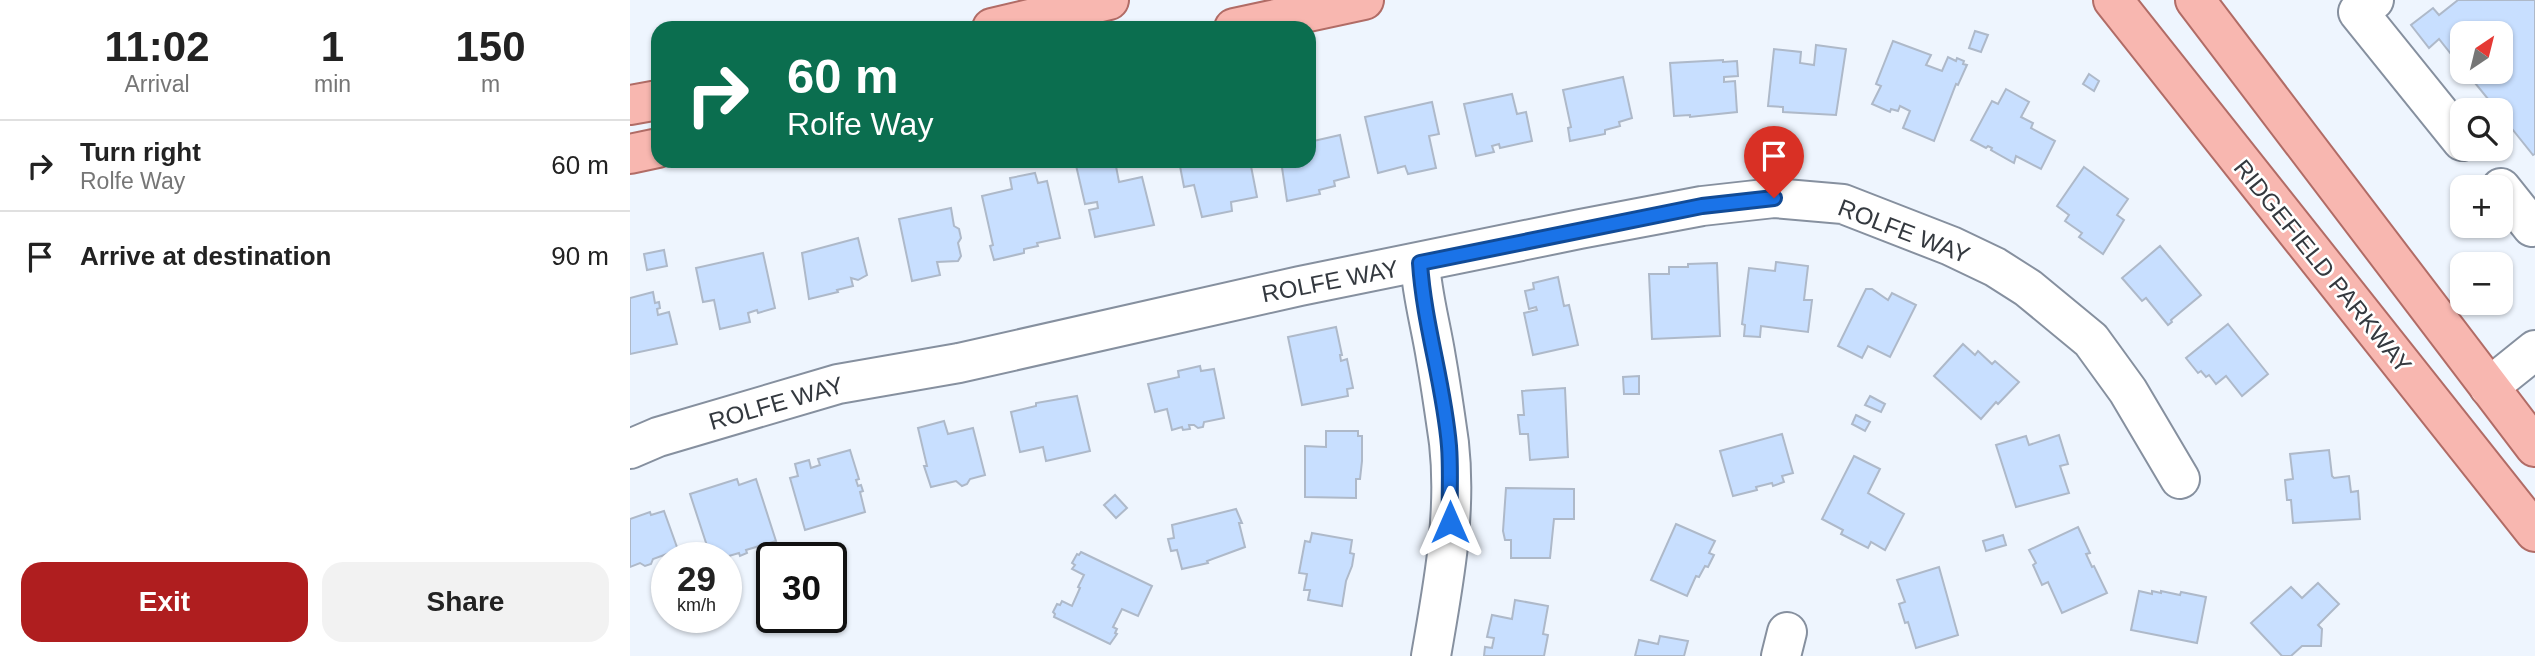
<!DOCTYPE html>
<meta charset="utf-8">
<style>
body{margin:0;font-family:Helvetica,sans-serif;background:#f2f2f2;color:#222;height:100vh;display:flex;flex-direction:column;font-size:26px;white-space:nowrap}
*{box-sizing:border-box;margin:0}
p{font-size:23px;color:#767676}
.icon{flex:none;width:38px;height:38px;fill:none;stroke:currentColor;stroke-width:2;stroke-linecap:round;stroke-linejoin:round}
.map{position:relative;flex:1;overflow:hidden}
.sheet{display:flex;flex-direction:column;background:#fff;width:630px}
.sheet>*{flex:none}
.hud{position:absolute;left:21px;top:21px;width:665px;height:147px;border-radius:21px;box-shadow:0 2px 5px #0004;background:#0b6e4f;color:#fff;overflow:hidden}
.needle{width:46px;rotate:35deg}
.fabs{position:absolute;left:1820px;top:21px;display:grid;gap:14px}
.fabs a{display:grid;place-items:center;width:63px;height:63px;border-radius:14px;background:#fff;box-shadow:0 2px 5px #0004;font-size:35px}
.speed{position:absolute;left:21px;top:542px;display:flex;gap:14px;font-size:35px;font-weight:700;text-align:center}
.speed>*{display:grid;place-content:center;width:91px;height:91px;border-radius:50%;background:#fff;box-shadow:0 2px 5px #0004;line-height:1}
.speed small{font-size:18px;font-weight:400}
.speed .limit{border:4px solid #111;border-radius:10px;background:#fff;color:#111}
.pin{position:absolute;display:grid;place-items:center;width:60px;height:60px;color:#fff;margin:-72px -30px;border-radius:50% 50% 50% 0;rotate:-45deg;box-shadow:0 0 7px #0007}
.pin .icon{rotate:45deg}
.me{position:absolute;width:77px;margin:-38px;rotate:0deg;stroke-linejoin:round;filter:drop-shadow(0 0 5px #0008)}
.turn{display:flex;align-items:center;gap:24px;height:147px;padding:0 21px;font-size:32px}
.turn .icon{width:91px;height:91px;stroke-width:2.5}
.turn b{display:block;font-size:49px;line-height:60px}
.eta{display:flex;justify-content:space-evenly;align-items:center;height:119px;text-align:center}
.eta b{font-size:42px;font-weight:700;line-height:49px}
.cta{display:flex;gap:14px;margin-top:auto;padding:14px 21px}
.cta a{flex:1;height:80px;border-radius:21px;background:#af1e1f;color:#fff;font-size:28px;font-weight:700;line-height:80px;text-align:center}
.cta a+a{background:#f2f2f2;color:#222}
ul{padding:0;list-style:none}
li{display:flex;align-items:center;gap:21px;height:91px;padding:0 21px;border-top:2px solid #e0e0e0}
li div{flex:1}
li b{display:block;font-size:26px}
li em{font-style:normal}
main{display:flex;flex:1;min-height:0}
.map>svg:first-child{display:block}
</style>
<main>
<section class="sheet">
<div class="eta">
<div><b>11:02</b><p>Arrival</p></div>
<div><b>1</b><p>min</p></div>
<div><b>150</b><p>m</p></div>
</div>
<ul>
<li><svg class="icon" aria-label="right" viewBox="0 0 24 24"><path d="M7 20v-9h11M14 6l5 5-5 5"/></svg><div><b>Turn right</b><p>Rolfe Way</p></div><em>60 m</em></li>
<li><svg class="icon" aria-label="arrive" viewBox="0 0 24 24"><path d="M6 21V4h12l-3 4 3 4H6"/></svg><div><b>Arrive at destination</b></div><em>90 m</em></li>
</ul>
<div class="cta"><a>Exit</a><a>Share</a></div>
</section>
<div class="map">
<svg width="1905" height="656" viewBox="0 0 1905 656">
<rect width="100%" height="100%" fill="#eef5fe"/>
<!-- building -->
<g fill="#c8dfff" stroke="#aeb9c9" stroke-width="2">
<polygon points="1828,0 1905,0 1905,154 1903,155 1871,115 1871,110 1867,110 1836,72 1871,72 1871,33 1832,33 1832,68 1809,39 1799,48 1781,25 1803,8 1809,15"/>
<polygon points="1345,31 1358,35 1351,52 1339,48"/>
<polygon points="1263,41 1301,55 1296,65 1312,71 1318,57 1326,61 1327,58 1334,61 1333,64 1337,65 1328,85 1326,84 1304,141 1273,128 1280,111 1270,106 1268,111 1261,109 1260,112 1242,104 1251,86 1246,84"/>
<polygon points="1186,45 1216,49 1206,115 1153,112 1153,107 1138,106 1144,49 1171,52 1170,63 1184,65"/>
<polygon points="1093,60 1093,62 1107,61 1108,76 1094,77 1094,82 1105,81 1107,112 1060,117 1060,115 1044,116 1040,63"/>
<polygon points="1459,74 1469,81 1464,91 1453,84"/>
<polygon points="993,77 1002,118 989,122 990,126 975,130 975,134 940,141 938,128 941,127 933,90"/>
<polygon points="1376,89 1399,102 1391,117 1403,123 1401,128 1425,141 1411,169 1386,156 1384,163 1361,150 1362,148 1358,146 1356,148 1341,140 1362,101 1368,104"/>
<polygon points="882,94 887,114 896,112 902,141 870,148 869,144 862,146 864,152 846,156 834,104"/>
<polygon points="802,102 809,134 799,136 806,168 778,174 775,166 748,173 735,117"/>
<polygon points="710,135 719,177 704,181 705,186 689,190 690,194 657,201 651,161 679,161 679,142"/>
<polygon points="445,161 485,161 489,182 512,177 524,225 465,237 459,210 468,208 467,202 455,204"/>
<polygon points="549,161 620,161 627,197 601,202 602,211 572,217 564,185 554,187"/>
<polygon points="1454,167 1498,199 1487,215 1494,220 1473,254 1449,237 1452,233 1435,221 1439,215 1427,206"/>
<polygon points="405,173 408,183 417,181 430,238 407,243 408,246 394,249 394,253 364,260 360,246 363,245 352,196 382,189 380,178"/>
<polygon points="321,208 324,226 329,229 331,238 328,243 331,256 328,261 307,262 310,275 282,281 269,219"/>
<polygon points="228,238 237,275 228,280 221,278 223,286 207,290 208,292 179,299 172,253"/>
<polygon points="1530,246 1571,295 1541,320 1542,322 1538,325 1516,298 1512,301 1492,278"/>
<polygon points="34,250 37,266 17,270 14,254"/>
<polygon points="133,253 145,308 128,313 127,310 118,313 120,322 90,329 84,300 73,302 66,268"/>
<polygon points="1146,262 1178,266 1174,300 1182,300 1178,332 1131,326 1130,337 1114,336 1115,325 1112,324 1119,268 1145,271"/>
<polygon points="1087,263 1090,336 1022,339 1019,274 1039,274 1039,267 1058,267 1058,264"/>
<polygon points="928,277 934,306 939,305 948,345 903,355 894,313 907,310 906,307 899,309 895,291 904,289 903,283"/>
<polygon points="1236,289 1242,289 1258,300 1262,293 1286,305 1260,357 1238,346 1232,358 1208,346"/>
<polygon points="23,292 25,303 29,302 30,308 27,309 28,315 39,312 47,344 0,354 0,298"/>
<polygon points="1598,324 1638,374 1612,396 1596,376 1586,384 1579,375 1576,377 1571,371 1568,373 1556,358"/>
<polygon points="706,327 712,355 710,355 711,361 717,359 723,388 717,389 718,396 672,405 658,337"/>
<polygon points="1333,344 1345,355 1348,351 1362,364 1365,361 1389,382 1368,404 1366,402 1351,419 1304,376"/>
<polygon points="570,366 571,371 584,369 594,418 574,422 573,427 568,428 564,425 559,425 560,429 553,430 552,427 542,430 537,409 525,412 518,384 549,377 548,371"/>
<polygon points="1009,376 1009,394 994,394 993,377"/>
<polygon points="935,388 938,457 900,460 898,434 890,434 888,415 894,415 892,391"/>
<polygon points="447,396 460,451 416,461 413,447 390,452 381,412 406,406 406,403"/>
<polygon points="1240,396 1255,404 1251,412 1235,405"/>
<polygon points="1226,415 1240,422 1235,431 1222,424"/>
<polygon points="314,421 318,434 343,428 355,475 340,479 337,484 332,486 326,481 301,487 294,466 297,466 288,428"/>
<polygon points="696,431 728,431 728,436 732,436 732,461 730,479 726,479 726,498 675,497 675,446 696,447"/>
<polygon points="1152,434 1163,473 1152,476 1154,482 1143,486 1142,483 1126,487 1127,490 1103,496 1090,451"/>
<polygon points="1429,435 1438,464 1430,466 1439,493 1386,507 1366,445 1396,436 1399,445"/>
<polygon points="220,450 229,479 226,480 228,486 231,485 233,491 230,492 235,512 175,530 160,478 168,476 165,464 179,460 181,468 190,465 188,459"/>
<polygon points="1699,450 1702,476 1704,478 1719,476 1721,492 1728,491 1730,519 1663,523 1661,500 1657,500 1655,480 1663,479 1660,454"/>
<polygon points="1224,456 1250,469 1238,493 1274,514 1255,550 1241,542 1238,548 1211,534 1213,530 1192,519"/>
<polygon points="107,479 109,485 126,479 146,541 116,550 117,553 110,556 109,553 92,558 81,558 60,494"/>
<polygon points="876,488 944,489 944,519 924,519 920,558 881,558 881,540 875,540 873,531"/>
<polygon points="485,495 497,508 486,518 474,505"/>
<polygon points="606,509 612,523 609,523 615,547 577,561 578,563 552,569 547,550 541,551 538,539 544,538 542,525"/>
<polygon points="34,511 48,550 23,559 21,564 15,566 10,563 0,567 0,519 20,512 21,515"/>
<polygon points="1046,524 1085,541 1079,553 1084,555 1078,567 1075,566 1069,577 1066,576 1057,596 1021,580"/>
<polygon points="1448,527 1460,553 1456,554 1462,567 1464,566 1477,593 1432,613 1418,582 1412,585 1403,565 1406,563 1399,550"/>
<polygon points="682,533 722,540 720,553 724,554 722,566 716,581 712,606 678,600 680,590 674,590 677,574 669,573 675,541 680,542"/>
<polygon points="1373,535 1376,545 1356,551 1353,541"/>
<polygon points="451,552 522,586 508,616 492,609 483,627 487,629 485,633 487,634 480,644 424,617 425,614 423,612 427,604 430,605 432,601 442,606 450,588 448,587 454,575 442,569 445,565 442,563 447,554 449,555"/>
<polygon points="1309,567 1328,635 1286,648 1278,622 1275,623 1269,604 1275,602 1267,580"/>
<polygon points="1688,583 1709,604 1688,625 1692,629 1691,646 1672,646 1661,656 1652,656 1621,623 1661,587 1672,598"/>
<polygon points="1509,591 1522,594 1522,591 1531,593 1531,591 1550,595 1551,592 1576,597 1567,643 1501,630"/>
<polygon points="885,600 918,606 913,634 918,635 914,656 854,656 855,647 862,648 864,638 857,637 862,615 882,619"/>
<polygon points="1030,636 1058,641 1054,656 1005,656 1009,640 1028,644"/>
</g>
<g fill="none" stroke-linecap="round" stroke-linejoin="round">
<!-- minor casing -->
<g stroke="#86909f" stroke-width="42">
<g id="minor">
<polyline points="1744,0 1728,12 1832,141"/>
<polyline points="1871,188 1902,227 1905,225"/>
<path d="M790 263C792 295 801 326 806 358 811 386 815 415 819 443 827 515 813 586 801 656"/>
<polyline points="1859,387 1905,350"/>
<polyline points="0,449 28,437 208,384 329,363 670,286 950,229 1072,206 1144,198 1213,204 1321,246 1365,267 1398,288 1461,340 1498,391 1550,479"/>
<polyline points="1151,656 1157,632"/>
</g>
</g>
<!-- major casing -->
<g stroke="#b16c66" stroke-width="42">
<g id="major">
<polyline points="1483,0 1905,532"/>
<polyline points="1565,0 1905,447"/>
<polyline points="362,28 479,0"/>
<polyline points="604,28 734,0"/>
<polyline points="0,105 28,100"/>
<polyline points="0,154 28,148"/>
</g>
</g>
<!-- minor -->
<use href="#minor" stroke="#fff" stroke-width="38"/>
<!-- major -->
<use href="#major" stroke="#f8b7b0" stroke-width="38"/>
</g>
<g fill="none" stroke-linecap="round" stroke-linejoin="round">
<!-- route casing -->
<g stroke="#114b97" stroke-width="18">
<path id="route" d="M820 522C819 497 821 471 819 446 814 384 794 325 790 263L1072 206 1144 198"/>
</g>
<!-- route -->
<use href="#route" stroke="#1a73e8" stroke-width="12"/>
</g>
<g text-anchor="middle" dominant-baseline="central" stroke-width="5" stroke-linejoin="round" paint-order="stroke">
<!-- street labels -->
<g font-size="24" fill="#34393f" stroke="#fff">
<text transform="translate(1274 231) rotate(21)">ROLFE WAY</text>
<text transform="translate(1693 266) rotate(51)">RIDGEFIELD PARKWAY</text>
<text transform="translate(700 281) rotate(-11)">ROLFE WAY</text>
<text transform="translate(146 403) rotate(-16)">ROLFE WAY</text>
</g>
</g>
</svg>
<div class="fabs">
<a><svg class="needle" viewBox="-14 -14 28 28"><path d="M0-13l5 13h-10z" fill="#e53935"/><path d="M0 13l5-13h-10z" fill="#767676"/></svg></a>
<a><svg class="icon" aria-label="search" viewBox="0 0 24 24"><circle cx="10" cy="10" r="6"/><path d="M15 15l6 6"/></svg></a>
<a>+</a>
<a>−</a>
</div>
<div class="speed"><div>29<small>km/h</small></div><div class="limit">30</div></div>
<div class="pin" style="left:1144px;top:198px;background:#d93025"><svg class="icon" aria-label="arrive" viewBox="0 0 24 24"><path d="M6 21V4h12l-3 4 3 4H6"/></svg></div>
<svg class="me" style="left:820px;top:522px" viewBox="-20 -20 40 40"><path d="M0-17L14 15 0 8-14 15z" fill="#1a73e8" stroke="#fff" stroke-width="4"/></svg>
<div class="hud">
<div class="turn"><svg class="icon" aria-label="right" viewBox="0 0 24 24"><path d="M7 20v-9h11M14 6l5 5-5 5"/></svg><div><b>60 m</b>Rolfe Way</div></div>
</div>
</div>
</main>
